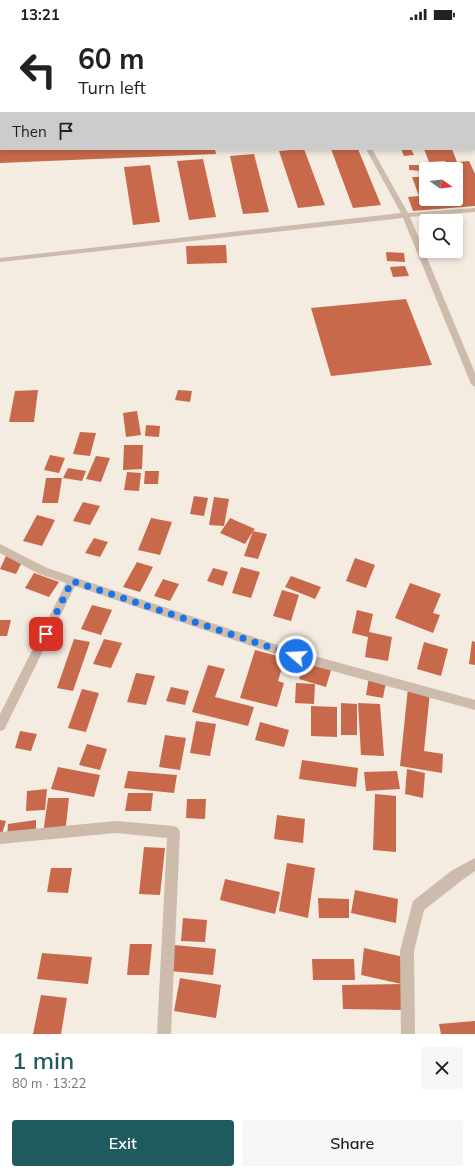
<!DOCTYPE html>
<meta charset="utf-8">
<style>
body{margin:0;font-family:Mulish,sans-serif;background:#f6f6f6;color:#222;height:100vh;display:flex;flex-direction:column;font-size:15px;white-space:nowrap}
*{box-sizing:border-box;margin:0}
p{font-size:13px;color:#767676}
.icon{flex:none;width:22px;height:22px;fill:none;stroke:currentColor;stroke-width:2;stroke-linecap:round;stroke-linejoin:round}
.map{position:relative;height:1006px;overflow:hidden}
.sheet{display:flex;flex-direction:column;background:#fff;flex:1}
.sheet>*{flex:none}
.top-card{position:absolute;left:0px;top:0px;width:475px;height:122px;box-shadow:0 2px 6px #0003;background:#fff;color:#222;overflow:hidden}
.needle{width:26px;rotate:104deg}
.fabs{position:absolute;left:419px;top:134px;display:grid;gap:8px}
.fabs a{display:grid;place-items:center;width:44px;height:44px;border-radius:4px;background:#fff;box-shadow:0 2px 6px #0003;font-size:20px}
.pin{position:absolute;display:grid;place-items:center;width:34px;height:34px;color:#fff;margin:-17px;border-radius:8px;box-shadow:0 2px 6px #0006}
.me{position:absolute;width:44px;margin:-22px;rotate:289deg;stroke-linejoin:round;filter:drop-shadow(0 0 3px #0008)}
.turn{display:flex;align-items:center;gap:14px;height:84px;padding:0 12px;font-size:18px}
.turn .icon{width:52px;height:52px;stroke-width:2.5}
.turn b{display:block;font-size:28px;line-height:34px}
.then{display:flex;align-items:center;height:38px;padding:0 12px;background:#0003;gap:8px;font-size:15px}
.round{display:grid;place-items:center;flex:none;width:42px;height:42px;border-radius:4px;background:#f6f6f6}
.headline{display:flex;align-items:center;justify-content:space-between;height:68px;padding:0 12px}
h1{font-size:24px;font-weight:600;line-height:30px;color:#1f5a5e}
.primary-button{display:flex;gap:8px;margin-top:auto;padding:8px 12px}
.primary-button a{flex:1;height:46px;border-radius:4px;background:#1f5a5e;color:#fff;font-size:16px;font-weight:600;line-height:46px;text-align:center}
.primary-button a+a{background:#f6f6f6;color:#222}
.status{display:flex;justify-content:space-between;align-items:center;height:28px;padding:0 20px;background:#fff;direction:ltr}
.status svg{height:11px;fill:currentColor}
.map>svg:first-child{display:block}
</style>
<div class="status"><b>13:21</b><svg viewBox="0 0 49 12"><path d="M0 12V9h3v3zM5 12V6h3v6zM10 12V3h3v9zM15 12V0h3v12zM26 1h20v11H26zM47 4h2v5h-2z"/></svg></div>
<div class="map">
<svg width="475" height="1006" viewBox="0 0 475 1006">
<rect width="100%" height="100%" fill="#f4ebe1"/>
<!-- building -->
<g fill="#c8694b">
<polygon points="0,121 215,121 216,126 0,135"/>
<polygon points="303,121 304,121 325,177 298,180 279,123"/>
<polygon points="331,121 358,121 381,177 353,180"/>
<polygon points="401,121 411,121 414,127 404,128"/>
<polygon points="424,121 452,121 457,134 469,133 475,146 475,178 413,183 408,169 419,168 412,149 426,149 426,171 456,171 456,141 449,141 445,133 429,134"/>
<polygon points="254,126 269,184 243,186 230,128"/>
<polygon points="203,131 216,189 189,192 177,133"/>
<polygon points="150,137 160,194 133,197 124,139"/>
<polygon points="409,137 422,137 422,143 409,142"/>
<polygon points="226,217 227,235 187,236 186,218"/>
<polygon points="386,224 404,225 405,234 387,233"/>
<polygon points="405,238 409,248 393,249 390,239"/>
<polygon points="406,271 432,337 331,348 311,280"/>
<polygon points="38,362 34,394 9,394 15,363"/>
<polygon points="178,362 192,363 190,374 175,372"/>
<polygon points="137,383 141,407 126,409 123,385"/>
<polygon points="146,397 160,398 159,409 145,408"/>
<polygon points="80,404 96,405 90,428 73,426"/>
<polygon points="124,417 143,417 142,441 123,442"/>
<polygon points="50,427 65,430 59,445 44,442"/>
<polygon points="96,428 110,430 101,454 86,451"/>
<polygon points="68,440 86,443 82,453 63,450"/>
<polygon points="145,443 159,443 158,456 144,456"/>
<polygon points="127,444 141,445 139,463 124,462"/>
<polygon points="46,450 62,450 58,475 42,475"/>
<polygon points="194,468 208,470 204,488 190,486"/>
<polygon points="214,469 229,471 224,498 209,497"/>
<polygon points="83,474 100,478 90,497 73,493"/>
<polygon points="37,487 55,492 42,518 23,513"/>
<polygon points="151,490 172,494 160,527 138,522"/>
<polygon points="230,490 255,501 253,503 267,506 258,531 244,528 253,503 245,516 220,505"/>
<polygon points="94,510 108,514 100,529 85,525"/>
<polygon points="6,528 23,532 16,546 0,541"/>
<polygon points="355,530 375,537 366,560 346,553"/>
<polygon points="137,534 153,539 140,564 123,559"/>
<polygon points="241,539 260,544 251,570 232,565"/>
<polygon points="213,540 228,544 223,558 207,553"/>
<polygon points="34,545 59,554 49,569 25,560"/>
<polygon points="291,548 321,559 315,571 285,559"/>
<polygon points="163,551 179,556 170,573 154,568"/>
<polygon points="410,555 441,566 433,585 440,587 433,605 395,590"/>
<polygon points="282,562 299,567 291,593 273,588"/>
<polygon points="92,577 112,582 101,607 81,601"/>
<polygon points="357,582 373,586 369,604 392,609 388,633 365,629 368,609 352,605"/>
<polygon points="0,592 11,592 7,608 0,608"/>
<polygon points="74,611 90,614 73,663 57,660"/>
<polygon points="104,611 122,615 111,640 93,636"/>
<polygon points="472,613 475,614 475,637 469,636"/>
<polygon points="424,614 448,621 441,648 417,641"/>
<polygon points="255,622 285,630 278,653 284,655 277,679 240,670"/>
<polygon points="305,632 332,639 326,659 299,651"/>
<polygon points="208,637 225,641 215,669 254,679 248,698 192,684"/>
<polygon points="136,645 155,648 146,677 127,674"/>
<polygon points="369,649 386,654 383,670 366,667"/>
<polygon points="296,655 315,656 314,676 295,675"/>
<polygon points="171,659 189,663 185,677 166,673"/>
<polygon points="408,660 430,664 424,723 443,726 442,745 400,738"/>
<polygon points="82,661 99,665 86,704 68,700"/>
<polygon points="341,675 357,676 357,707 341,707"/>
<polygon points="358,675 380,676 384,728 361,727"/>
<polygon points="311,678 337,679 337,709 311,708"/>
<polygon points="196,693 216,696 210,728 190,725"/>
<polygon points="260,694 289,702 284,719 255,712"/>
<polygon points="20,703 37,706 31,723 15,720"/>
<polygon points="165,707 186,710 180,742 159,739"/>
<polygon points="87,716 107,721 100,742 79,737"/>
<polygon points="302,732 358,740 356,759 299,751"/>
<polygon points="58,739 100,747 94,769 51,761"/>
<polygon points="407,741 425,745 423,770 405,766"/>
<polygon points="128,743 177,747 174,765 124,760"/>
<polygon points="397,743 400,761 366,763 364,744"/>
<polygon points="47,761 45,782 26,783 27,763"/>
<polygon points="128,765 153,765 151,783 125,783"/>
<polygon points="375,766 396,768 396,824 373,822"/>
<polygon points="48,770 69,770 65,806 43,806"/>
<polygon points="187,771 206,771 205,791 186,790"/>
<polygon points="277,787 305,791 303,815 274,811"/>
<polygon points="0,792 6,793 1,809 0,809"/>
<polygon points="36,792 36,810 7,813 8,796"/>
<polygon points="144,819 165,820 160,867 139,866"/>
<polygon points="287,835 315,840 308,890 279,883"/>
<polygon points="51,840 72,840 68,865 47,864"/>
<polygon points="225,851 280,864 275,886 220,872"/>
<polygon points="355,862 398,871 396,895 351,885"/>
<polygon points="318,870 349,871 349,890 319,890"/>
<polygon points="183,890 207,892 205,914 181,913"/>
<polygon points="130,916 152,916 149,947 127,947"/>
<polygon points="174,917 216,921 213,947 170,943"/>
<polygon points="364,920 408,930 406,957 361,947"/>
<polygon points="42,925 92,929 88,956 37,951"/>
<polygon points="312,931 354,931 355,952 313,952"/>
<polygon points="180,950 221,957 216,990 174,983"/>
<polygon points="402,956 405,982 343,981 342,957"/>
<polygon points="41,967 67,970 61,1006 33,1006"/>
<polygon points="475,993 475,1006 441,1006 439,996"/>
</g>
<g fill="none" stroke-linecap="round" stroke-linejoin="round">
<!-- minor -->
<g fill="#cdbbac" fill-rule="evenodd">
<rect x="305" y="0" width="6" height="1"/>
<polygon points="366,121 372,121 408,185 475,180 475,184 410,189 475,345 475,359 471,356 403,190 0,234 0,230 401,185"/>
<polygon points="0,516 47,540 296,623 475,672 475,682 296,633 75,558 4,702 0,703 0,686 66,555 39,546 0,525"/>
<polygon points="116,793 174,798 178,800 180,804 171,1006 157,1006 167,810 116,805 0,816 0,804"/>
<polygon points="475,830 475,843 461,853 424,882 414,923 415,1006 401,1006 400,923 413,873 451,843"/>
</g>
</g>
<g fill="none" stroke-linecap="round" stroke-linejoin="round">
<!-- route -->
<polyline stroke="#1a73e8" stroke-width="7" stroke-dasharray="0 12.6" points="46,606 72,553 296,628"/>
</g>
</svg>
<div class="fabs">
<a><svg class="needle" viewBox="-14 -14 28 28"><path d="M0-13l5 13h-10z" fill="#e53935"/><path d="M0 13l5-13h-10z" fill="#767676"/></svg></a>
<a><svg class="icon" aria-label="search" viewBox="0 0 24 24"><circle cx="10" cy="10" r="6"/><path d="M15 15l6 6"/></svg></a>
</div>
<div class="pin" style="left:46px;top:606px;background:#d93025"><svg class="icon" aria-label="arrive" viewBox="0 0 24 24"><path d="M6 21V4h12l-3 4 3 4H6"/></svg></div>
<svg class="me" style="left:296px;top:628px" viewBox="-20 -20 40 40"><circle r="17" fill="#1a73e8" stroke="#fff" stroke-width="3"/><path d="M0-11L8 9 0 5-8 9z" fill="#fff"/></svg>
<div class="top-card">
<div class="turn"><svg class="icon" aria-label="left" viewBox="0 0 24 24"><path d="M17 20v-9H6M10 6l-5 5 5 5"/></svg><div><b>60 m</b>Turn left</div></div>
<div class="then">Then<svg class="icon" aria-label="arrive" viewBox="0 0 24 24"><path d="M6 21V4h12l-3 4 3 4H6"/></svg></div>
</div>
</div>
<section class="sheet">
<div class="headline"><div><h1>1 min</h1><p>80 m · 13:22</p></div><a class="round"><svg class="icon" aria-label="close" viewBox="0 0 24 24"><path d="M6 6l12 12M18 6L6 18"/></svg></a></div>
<div class="primary-button"><a>Exit</a><a>Share</a></div>
</section>
